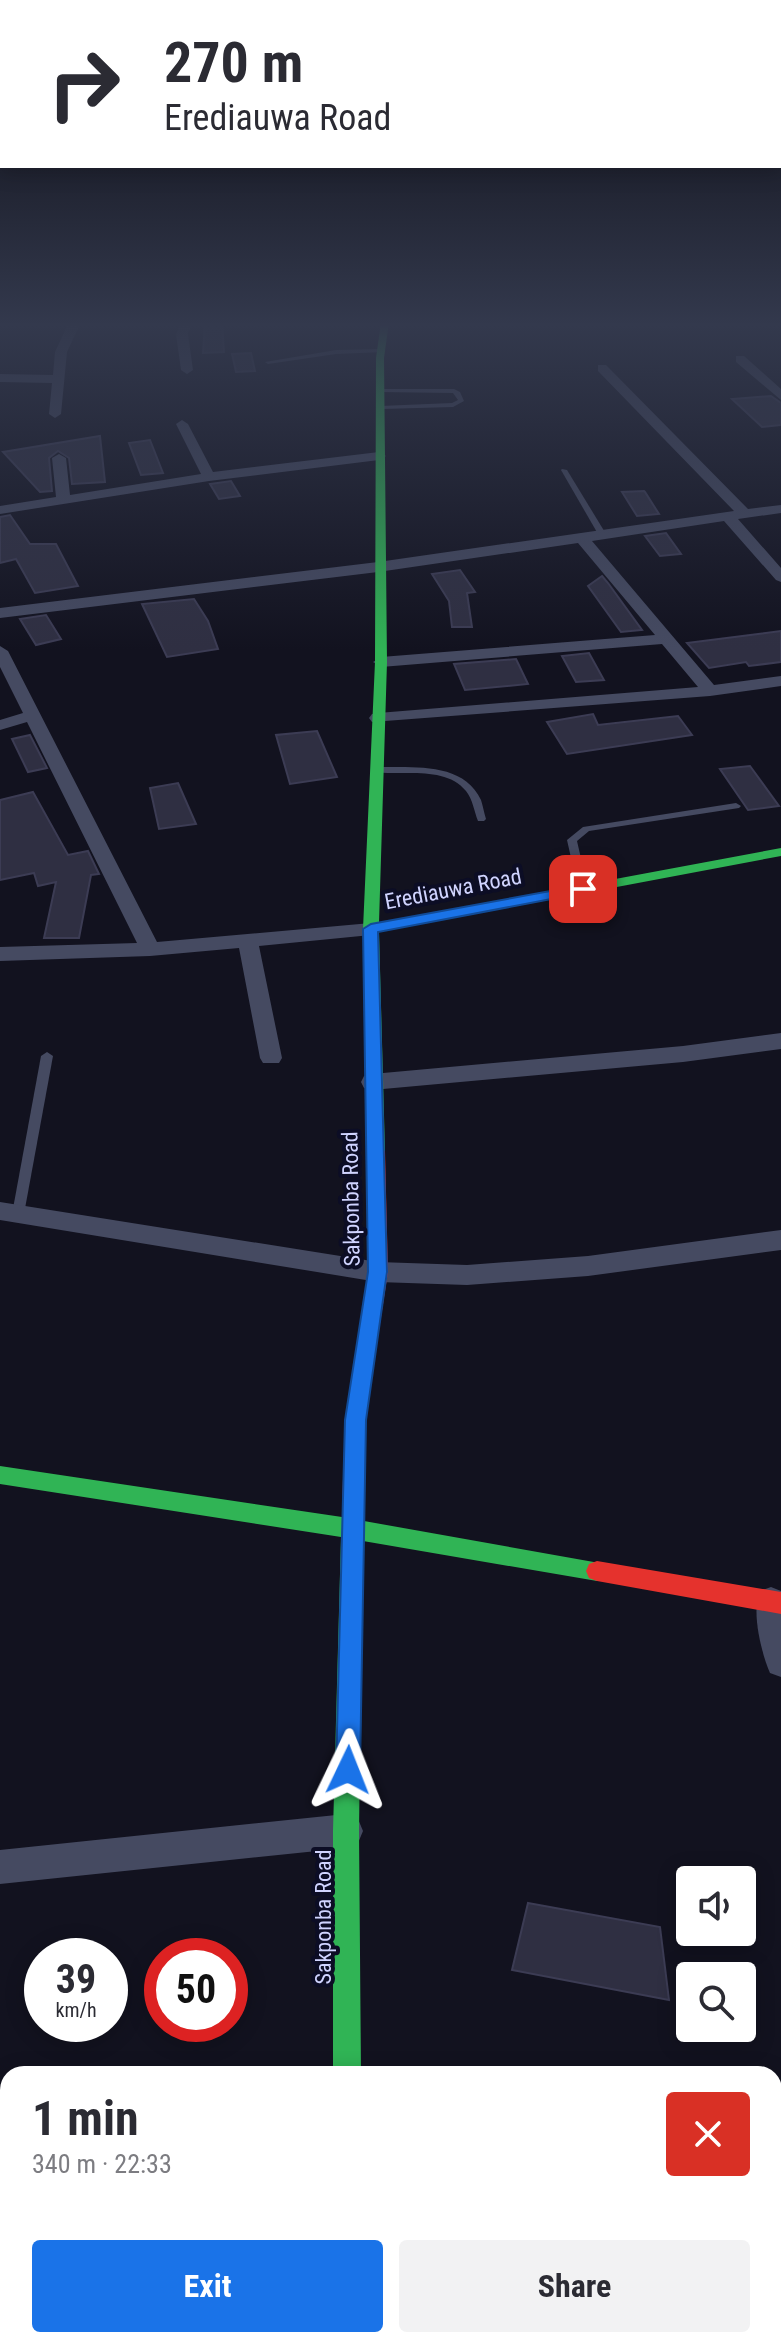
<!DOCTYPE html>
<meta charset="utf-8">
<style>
body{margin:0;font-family:"Roboto Condensed",sans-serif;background:#f2f2f3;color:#2b2b33;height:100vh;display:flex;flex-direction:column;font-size:30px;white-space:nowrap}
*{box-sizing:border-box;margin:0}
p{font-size:26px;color:#7c7c81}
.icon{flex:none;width:44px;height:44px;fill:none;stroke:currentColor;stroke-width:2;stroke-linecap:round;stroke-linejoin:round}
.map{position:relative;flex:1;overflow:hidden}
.panel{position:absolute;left:0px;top:2066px;width:782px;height:282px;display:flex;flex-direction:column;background:#fff;border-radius:24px 24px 0 0;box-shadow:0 4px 20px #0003}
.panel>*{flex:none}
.guide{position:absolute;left:0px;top:0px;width:782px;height:168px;box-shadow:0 4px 20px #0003;background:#fff;color:#2b2b33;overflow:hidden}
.controls{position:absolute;left:676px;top:1866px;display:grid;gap:16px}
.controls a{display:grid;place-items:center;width:80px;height:80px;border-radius:8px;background:#fff;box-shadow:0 4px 20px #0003;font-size:40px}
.speed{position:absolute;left:24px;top:1938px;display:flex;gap:16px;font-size:40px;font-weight:700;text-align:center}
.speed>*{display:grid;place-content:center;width:104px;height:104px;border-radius:50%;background:#fff;box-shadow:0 4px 20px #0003;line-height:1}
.speed small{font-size:20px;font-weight:400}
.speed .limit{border:12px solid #d22;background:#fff;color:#111}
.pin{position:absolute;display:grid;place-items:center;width:68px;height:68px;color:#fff;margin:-34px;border-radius:16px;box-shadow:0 4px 12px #0006}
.me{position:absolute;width:88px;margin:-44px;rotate:2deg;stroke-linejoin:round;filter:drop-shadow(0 0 6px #0008)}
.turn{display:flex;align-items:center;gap:28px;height:168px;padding:0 32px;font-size:36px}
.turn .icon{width:104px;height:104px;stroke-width:2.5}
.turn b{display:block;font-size:56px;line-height:68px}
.round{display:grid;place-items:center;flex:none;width:84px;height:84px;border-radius:8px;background:#f2f2f3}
.headline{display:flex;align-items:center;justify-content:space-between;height:136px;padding:0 32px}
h1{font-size:48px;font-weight:700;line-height:60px}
.action{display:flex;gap:16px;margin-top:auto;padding:16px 32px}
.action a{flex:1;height:92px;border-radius:8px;background:#1a73e8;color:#fff;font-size:32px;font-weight:700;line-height:92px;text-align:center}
.action a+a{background:#f2f2f3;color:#2b2b33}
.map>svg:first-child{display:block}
</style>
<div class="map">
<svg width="781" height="2347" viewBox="0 0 781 2347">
<rect width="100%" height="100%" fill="#12121f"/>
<!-- building -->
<g fill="#2f2f42" stroke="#3c3c54" stroke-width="2">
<polygon points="205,322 222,322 224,352 203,353"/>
<polygon points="251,353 255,371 236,372 232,354"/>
<polygon points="771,396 781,403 781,425 762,427 732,399"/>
<polygon points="100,436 105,482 72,484 69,458 58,451 49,458 52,491 40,492 3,452"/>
<polygon points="150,440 163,473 141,475 129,443"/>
<polygon points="231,481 240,496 219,499 210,484"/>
<polygon points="644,491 645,492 659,514 637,516 622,492"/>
<polygon points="10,515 30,544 56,544 78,586 35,593 16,559 0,563 0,517"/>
<polygon points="666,533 681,554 660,556 645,536"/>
<polygon points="460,570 475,592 467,593 472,627 452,627 449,601 432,574"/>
<polygon points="602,576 608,583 642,630 621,632 588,586"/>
<polygon points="194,599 208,621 218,649 167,657 142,604"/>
<polygon points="46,615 61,639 36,645 20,619"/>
<polygon points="781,631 781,662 749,666 746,662 709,668 687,643"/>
<polygon points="589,653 604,680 576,682 562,656"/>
<polygon points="516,659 528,684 465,690 454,664"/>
<polygon points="593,714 598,725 678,716 692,735 567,754 547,722"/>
<polygon points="317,731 337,777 290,784 276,735"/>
<polygon points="30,735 47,768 28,772 12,739"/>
<polygon points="750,766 779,806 748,810 720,769"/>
<polygon points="178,783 196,824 159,829 150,788"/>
<polygon points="33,792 68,855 88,851 99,874 91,875 79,938 44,938 56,882 38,886 34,873 0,880 0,800"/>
<polygon points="528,1903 660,1927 669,2000 512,1970"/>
</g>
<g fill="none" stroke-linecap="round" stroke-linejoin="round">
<!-- lane -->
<g fill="#454a61" fill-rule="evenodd">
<polygon points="381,349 383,352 336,354 268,364 265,362 336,350"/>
<polygon points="381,389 454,389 460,392 464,401 453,407 382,409 380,408 380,406 452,403 458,400 453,393 379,392 379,390"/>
<polygon points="562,469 567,470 606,534 605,536 598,534 561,470"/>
<path d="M376 767C411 768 463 761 481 800 483 806 484 813 486 819L484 821H478C474 811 473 800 466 791 445 765 402 776 373 772V768Z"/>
<polygon points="736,803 741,806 739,808 589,831 577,841 588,889 583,892 578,889 567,840 583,827"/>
<polygon points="47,1052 53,1056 24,1214 22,1217 14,1217 12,1214 41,1056"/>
</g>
<!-- street -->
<g fill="#454a61" fill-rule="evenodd">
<polygon points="69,322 81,322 67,352 61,414 55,418 49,414 52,383 0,382 0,374 53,375 55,352"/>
<polygon points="181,322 192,322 188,334 193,370 187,374 181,370 176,334"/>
<polygon points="736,356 744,356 781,389 781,400 736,362"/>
<polygon points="598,365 606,365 748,509 781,505 781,513 738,519 781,568 781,582 776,580 724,521 592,541 714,685 781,676 781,686 710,696 372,722 369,718 372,714 378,713 698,687 662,644 381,667 373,662 381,657 655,635 578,543 378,572 0,618 0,608 378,562 734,511 598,371"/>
<polygon points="182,420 188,424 213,472 379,452 386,456 379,460 209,481 0,514 0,506 56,497 52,458 59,454 66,458 70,495 201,474 176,424"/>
<polygon points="0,646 8,651 157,942 371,923 378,924 381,929 371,935 259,946 282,1058 279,1063 263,1063 260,1058 239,948 150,956 0,961 0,947 137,943 27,722 0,730 0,720 23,713 0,667"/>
<polygon points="781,1033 781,1049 683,1062 372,1090 364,1088 361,1082 364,1076 372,1074 683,1046"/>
<polygon points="0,1202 378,1262 467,1265 588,1256 781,1230 781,1250 588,1276 467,1285 378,1282 0,1220"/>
<path d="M771 1587 781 1591V1677L770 1673C761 1652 751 1611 760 1591Z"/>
<polygon points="346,1814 358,1819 363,1831 358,1843 346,1848 0,1884 0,1850"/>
</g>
<!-- fast -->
<g fill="#30b455" fill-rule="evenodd">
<polygon points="381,322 389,322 384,358 387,662 379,923 781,848 781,856 379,932 385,1151 376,1158 367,1151 363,929 375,662 376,358"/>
<polygon points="0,1466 342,1517 345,1502 353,1499 361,1502 364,1521 605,1564 608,1571 605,1578 597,1581 363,1541 359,1831 361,2074 333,2074 333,1831 341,1537 0,1484"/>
<rect x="336" y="2340" width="30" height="7"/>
</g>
<!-- jam -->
<g fill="#e5322d" fill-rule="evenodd">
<polygon points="376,1144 385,1151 388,1272 365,1420 364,1509 361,1516 353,1519 345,1516 342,1509 345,1420 368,1272 367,1151"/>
<polygon points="597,1561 781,1592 781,1614 597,1581 589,1578 586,1571 589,1564"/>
</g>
</g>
<!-- sky -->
<linearGradient id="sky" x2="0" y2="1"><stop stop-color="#0a0a11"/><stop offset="0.5" stop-color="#33394d"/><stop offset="1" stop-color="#33394d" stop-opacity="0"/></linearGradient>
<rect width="781" height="650" fill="url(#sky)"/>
<!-- route -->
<polygon fill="#1a73e8" stroke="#114b97" stroke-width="2" points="583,885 591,889 588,892 378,932 387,1272 366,1420 360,1770 357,1779 348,1783 339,1779 336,1770 345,1420 368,1272 363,929 371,924"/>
<g text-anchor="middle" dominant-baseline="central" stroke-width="8" stroke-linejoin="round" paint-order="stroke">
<!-- street labels -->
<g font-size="22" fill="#d0d4ff" stroke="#0c0d25">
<text transform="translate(453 889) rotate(-11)">Erediauwa Road</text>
<text transform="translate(351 1199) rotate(-91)">Sakponba Road</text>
<text transform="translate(323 1917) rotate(-90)">Sakponba Road</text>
</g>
</g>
</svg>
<div class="controls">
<a><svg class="icon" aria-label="sound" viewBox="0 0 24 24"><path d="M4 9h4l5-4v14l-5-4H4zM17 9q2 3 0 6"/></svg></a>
<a><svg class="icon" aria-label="search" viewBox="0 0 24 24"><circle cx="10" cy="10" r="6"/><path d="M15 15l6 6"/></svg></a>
</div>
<div class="speed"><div>39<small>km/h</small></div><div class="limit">50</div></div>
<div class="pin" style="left:583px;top:889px;background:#d93025"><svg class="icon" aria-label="arrive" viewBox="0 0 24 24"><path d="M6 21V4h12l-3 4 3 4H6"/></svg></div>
<svg class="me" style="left:348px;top:1770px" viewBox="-20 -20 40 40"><path d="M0-17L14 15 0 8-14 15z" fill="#1a73e8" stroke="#fff" stroke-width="4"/></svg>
<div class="guide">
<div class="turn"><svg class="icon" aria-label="right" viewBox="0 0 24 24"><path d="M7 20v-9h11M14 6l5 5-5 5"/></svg><div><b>270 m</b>Erediauwa Road</div></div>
</div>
<section class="panel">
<div class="headline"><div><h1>1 min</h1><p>340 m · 22:33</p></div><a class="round" style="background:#d93025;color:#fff"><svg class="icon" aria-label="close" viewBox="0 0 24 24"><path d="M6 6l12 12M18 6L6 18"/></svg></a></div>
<div class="action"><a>Exit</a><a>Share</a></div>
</section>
</div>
